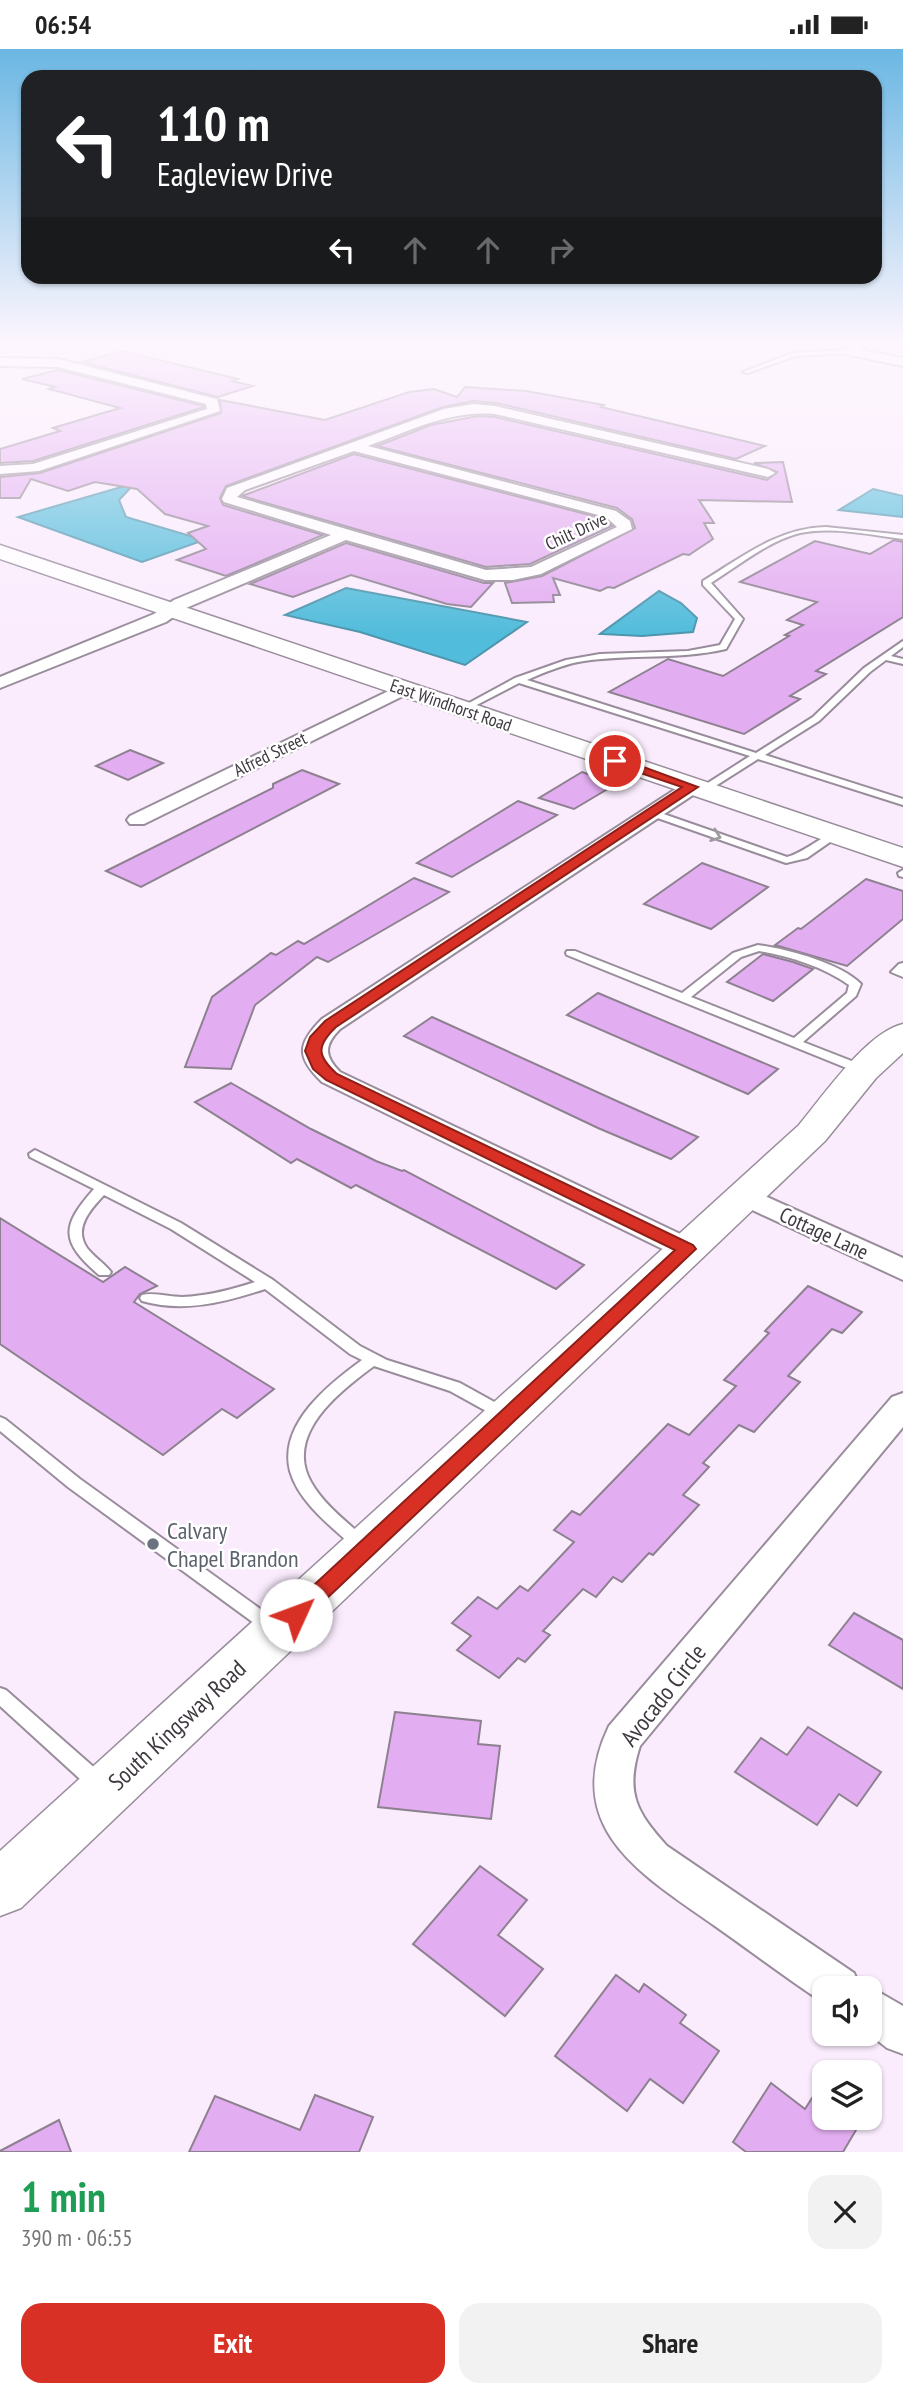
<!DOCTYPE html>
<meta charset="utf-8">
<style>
body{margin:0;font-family:"PT Sans Narrow",sans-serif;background:#f2f2f2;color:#222;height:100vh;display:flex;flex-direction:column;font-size:26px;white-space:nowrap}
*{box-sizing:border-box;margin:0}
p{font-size:23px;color:#767676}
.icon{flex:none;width:38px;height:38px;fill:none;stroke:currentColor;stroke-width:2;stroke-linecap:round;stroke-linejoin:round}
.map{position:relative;height:2103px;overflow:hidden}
.details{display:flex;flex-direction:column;background:#fff;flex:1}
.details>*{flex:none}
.guide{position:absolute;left:21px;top:21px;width:861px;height:214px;border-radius:21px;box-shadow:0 2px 5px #0004;background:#202124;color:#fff;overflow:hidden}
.controls{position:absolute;left:812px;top:1927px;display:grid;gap:14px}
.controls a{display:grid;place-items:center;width:70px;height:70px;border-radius:14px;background:#fff;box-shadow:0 2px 5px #0004;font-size:35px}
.pin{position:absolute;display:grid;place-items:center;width:60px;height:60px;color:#fff;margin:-30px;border:4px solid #fff;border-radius:50%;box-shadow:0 2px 7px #0007}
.me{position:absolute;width:77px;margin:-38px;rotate:47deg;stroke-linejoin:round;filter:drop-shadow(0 0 5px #0008)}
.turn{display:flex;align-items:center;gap:24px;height:147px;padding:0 21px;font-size:32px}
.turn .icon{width:91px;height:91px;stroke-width:2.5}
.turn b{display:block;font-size:49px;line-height:60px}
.lanes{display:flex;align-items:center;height:66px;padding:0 21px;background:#0003;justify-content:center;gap:35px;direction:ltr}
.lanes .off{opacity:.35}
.round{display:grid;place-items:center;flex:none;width:74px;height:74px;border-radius:21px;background:#f2f2f2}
.summary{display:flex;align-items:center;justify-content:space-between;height:119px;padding:0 21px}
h1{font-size:42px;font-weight:800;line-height:52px;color:#1e9e55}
.button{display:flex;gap:14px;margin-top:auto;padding:14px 21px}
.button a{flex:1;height:80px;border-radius:21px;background:#d93025;color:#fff;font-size:28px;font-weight:800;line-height:80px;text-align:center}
.button a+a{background:#f2f2f2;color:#222}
.status{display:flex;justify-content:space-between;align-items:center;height:49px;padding:0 35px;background:#fff;direction:ltr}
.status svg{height:19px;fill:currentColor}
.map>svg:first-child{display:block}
</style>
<div class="status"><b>06:54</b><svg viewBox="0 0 49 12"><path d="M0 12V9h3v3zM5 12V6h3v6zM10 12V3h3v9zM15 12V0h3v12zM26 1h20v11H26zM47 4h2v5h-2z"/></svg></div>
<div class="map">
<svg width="903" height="2103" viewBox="0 0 903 2103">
<rect width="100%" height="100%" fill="#faecfd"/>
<!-- water -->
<g fill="#51bcdb" stroke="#4c95ac" stroke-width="2">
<polygon points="135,434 119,451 126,468 204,491 142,513 18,468"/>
<polygon points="873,440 903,447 903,468 839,461"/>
<polygon points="346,539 527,573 465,616 360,583 285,566"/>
<polygon points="659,542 681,554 697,569 693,583 642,587 600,585"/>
</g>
<!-- building -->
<g fill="#e3aef1" stroke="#8d8190" stroke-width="2">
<polygon points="122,302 238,330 232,332 253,337 218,348 82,313"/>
<polygon points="58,321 204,357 204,358 33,412 0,414 0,400 60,382 53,379 120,359 49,340 55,338 22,330"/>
<polygon points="465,338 526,342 604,356 601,358 765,397 736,410 496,354 473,352 443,358 226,437 220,449 223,456 323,486 226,527 177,511 206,500 188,484 208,477 165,465 137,440 95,433 68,442 31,430 20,449 0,449 0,428 40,424 221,364 220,351 325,371 409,343 434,340 457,348"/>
<polygon points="478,367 495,368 767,431 777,423 754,414 783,413 792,453 699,451 714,474 704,474 713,490 689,506 683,505 614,539 608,538 600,542 553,529 560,546 553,546 554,553 512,554 505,534 542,527 635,479 632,470 617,459 377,397 431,376"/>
<polygon points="354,405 605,470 612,477 530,515 486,518 242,447"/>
<polygon points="894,491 903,493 903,568 816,622 826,625 790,647 800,650 744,685 609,643 668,610 723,627 789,587 785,586 803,576 787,571 817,553 740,533 815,492 870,505"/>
<polygon points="346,494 484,534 493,534 471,558 447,555 351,526 293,548 250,535"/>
<polygon points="130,701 163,714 128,731 96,717"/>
<polygon points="302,721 339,735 141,838 106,822 273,739 273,735"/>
<polygon points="582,723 616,735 574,760 539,749"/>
<polygon points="518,752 557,766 452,828 417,814"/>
<polygon points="702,814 768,838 711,880 644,855"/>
<polygon points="414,829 449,843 328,913 317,908 255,956 231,1020 185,1018 212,948 271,904 276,906 298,892 304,895"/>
<polygon points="866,830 903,842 903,870 847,917 775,896 798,879 801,880"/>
<polygon points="763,905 793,913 813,920 773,952 727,933"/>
<polygon points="598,944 778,1020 748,1045 567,966"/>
<polygon points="432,968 619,1053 698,1088 671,1110 598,1079 404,987"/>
<polygon points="231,1034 311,1080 376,1112 402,1122 404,1121 584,1216 556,1240 356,1136 351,1139 297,1110 291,1114 195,1053"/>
<polygon points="0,1169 103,1233 125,1218 157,1237 140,1245 134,1253 274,1340 237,1369 222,1360 163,1406 0,1295"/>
<polygon points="808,1237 862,1263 842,1284 832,1280 788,1327 800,1333 754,1383 739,1376 703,1414 709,1418 683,1446 699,1456 653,1506 649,1504 622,1533 613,1528 596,1548 583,1540 543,1582 550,1586 525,1613 518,1609 499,1629 457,1601 471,1587 452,1574 478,1548 497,1560 520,1537 528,1542 574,1493 554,1481 572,1462 580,1466 668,1375 689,1386 736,1337 724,1331 769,1284 765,1282"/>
<polygon points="854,1564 903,1591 903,1640 829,1596"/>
<polygon points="395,1663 481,1672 478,1695 500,1697 491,1770 378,1758"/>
<polygon points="808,1678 881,1723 857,1757 839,1745 817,1776 735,1723 761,1689 787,1706"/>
<polygon points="480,1817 527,1851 498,1886 543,1920 505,1967 413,1895"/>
<polygon points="616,1926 639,1943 644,1935 686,1966 680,1974 719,2002 683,2054 650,2030 627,2062 555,2007"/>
<polygon points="771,2034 805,2060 812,2049 824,2058 824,2068 839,2068 856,2081 843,2103 746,2103 733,2093"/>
<polygon points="315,2046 373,2068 359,2103 189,2103 215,2047 300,2081"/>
<polygon points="59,2071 71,2103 0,2103 0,2102"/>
</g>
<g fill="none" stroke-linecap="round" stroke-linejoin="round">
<!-- lane casing -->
<g stroke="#998d9c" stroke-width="4">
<g id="lane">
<polygon points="866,292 873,292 851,304 795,307 748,324 743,323 792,304 848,301"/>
<path d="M826 478 903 486V490C870 486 833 477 800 484 768 492 738 517 711 534L743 570 726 600C679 611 631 605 584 612 564 615 545 623 527 631L756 704 813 668 864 619 903 592V598L891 607 903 610V615L886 611 870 623 819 672 765 706 903 750V756L758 710 706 743H700V739L750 707 519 634 465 662 458 660 515 629 566 611 600 605 688 602 720 596 735 570 703 536V532C742 508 778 479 826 478Z"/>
<path d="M652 761 787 808C804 804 826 783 838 784L840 786 807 809 786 814 649 766V762Z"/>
<polygon points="903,821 903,828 899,827 898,824"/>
<path d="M758 896C787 900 840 914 861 935L856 947 803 993 867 1018 869 1021 867 1024H859L567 906 566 904 567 902H575L682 944 733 904ZM759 902C789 907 824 918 849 936L847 944 794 989 691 948 741 908Z"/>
<polygon points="903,914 903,928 891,923 899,915"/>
<path d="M35 1101 181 1174 273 1231 360 1297 387 1311 460 1334 507 1360 510 1364 507 1368 502 1369 497 1368 450 1342 374 1317C340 1342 284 1385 311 1433 324 1456 347 1473 367 1491L369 1495 367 1499 361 1501 355 1499C332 1478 299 1454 290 1422 278 1375 329 1335 362 1311L350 1305 265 1240C225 1253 184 1264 142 1252L140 1249 142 1246C154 1243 169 1248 182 1248 207 1247 231 1241 255 1233L171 1180 104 1146C91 1160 73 1179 87 1199 94 1208 104 1214 111 1223L109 1226H99C61 1193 60 1178 94 1140L30 1108 29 1105Z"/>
<polygon points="0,1368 5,1370 80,1430 277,1572 279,1577 277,1582 271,1584 265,1582 68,1438 0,1382"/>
<polygon points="0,1639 6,1641 105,1728 107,1734 105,1740 98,1742 91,1740 0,1657"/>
</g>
</g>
<!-- street casing -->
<g stroke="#998d9c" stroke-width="4">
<g id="street">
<polygon points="849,299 903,309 903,317 845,305 845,301"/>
<polygon points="0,309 58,310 217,350 220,362 39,422 0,425 0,417 33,415 207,360 206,355 58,318 0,317"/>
<path d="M473 355 495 357 768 420 775 424 768 428 495 365C450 361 409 382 368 397L616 462 630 472 632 480 541 525 513 531H485L346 491 186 559 166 573 0 639V628L154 565 174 551 331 486 224 453 222 450 227 439 444 360ZM354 402 606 468 617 478 531 518 486 521 237 448 245 441Z"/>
<polygon points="403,635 409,636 412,640 409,644 144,775 130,775 127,771 130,767"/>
<path d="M692 732 699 734 702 738 699 742 340 980C324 996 324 1007 340 1023L697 1193 702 1200 697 1207 687 1209 677 1207 322 1033C296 1008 297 995 322 970L685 734Z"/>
<polygon points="745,1138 903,1209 903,1231 735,1153 731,1147 735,1141"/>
<path d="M903 1344V1378L640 1697C625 1743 636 1763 667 1797L854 1924 861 1939H824V1954C787 1930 752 1903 715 1877 643 1826 560 1780 609 1677L892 1348Z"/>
<polygon points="870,1938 903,1957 903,2005 887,1999 868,1984 870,1984"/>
</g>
</g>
<!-- secondary casing -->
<g stroke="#998d9c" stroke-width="3">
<g id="secondary">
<polygon points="0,496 903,799 903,818 0,510"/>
<path d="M903 975V1004L876 1029 825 1092 21 1859 0 1867V1802L799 1076C823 1047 867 983 903 975Z"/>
</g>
</g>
<!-- lane -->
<use href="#lane" fill="#fff" fill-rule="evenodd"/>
<!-- street -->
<use href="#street" fill="#fff" fill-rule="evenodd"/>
<!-- secondary -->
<use href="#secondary" fill="#fff" fill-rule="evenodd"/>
</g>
<!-- one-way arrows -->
<defs><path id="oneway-chevron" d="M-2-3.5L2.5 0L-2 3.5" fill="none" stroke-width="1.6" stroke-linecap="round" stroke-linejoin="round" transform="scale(1.75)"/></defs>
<use stroke="#9f9ca0" href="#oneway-chevron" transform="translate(716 787) rotate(20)"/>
<!-- sky -->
<linearGradient id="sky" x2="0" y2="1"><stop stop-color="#6bb7e3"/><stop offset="0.5" stop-color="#fdf6fe"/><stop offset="1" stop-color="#fdf6fe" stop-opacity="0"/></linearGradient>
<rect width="903" height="587" fill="url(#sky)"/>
<!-- route -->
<path fill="#d93025" stroke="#8d1f18" stroke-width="2" d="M611 709H619L698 738 336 978C316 997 317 1007 337 1025L693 1196 696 1200 303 1572 296 1575 288 1572 285 1566 288 1560 675 1201 326 1031 313 1020 305 1002 310 988 325 972 682 738 611 714Z"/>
<!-- markers -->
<circle fill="#6b7280" stroke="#fff" stroke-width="2.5" cx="153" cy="1495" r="7"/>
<g text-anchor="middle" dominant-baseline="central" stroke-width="5" stroke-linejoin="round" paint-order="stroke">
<!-- far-street labels -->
<g font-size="18" fill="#3f3940" stroke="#fff">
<text transform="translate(576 482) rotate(-25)">Chilt Drive</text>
<text transform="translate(451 656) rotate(19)">East Windhorst Road</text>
<text transform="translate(270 705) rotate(-26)">Alfred Street</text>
</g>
<!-- street labels -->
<g font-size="21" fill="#3f3940" stroke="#fff">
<text transform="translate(824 1184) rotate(25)">Cottage Lane</text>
</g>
<!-- near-worship labels -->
<g font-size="24" fill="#5b616d" stroke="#fff" text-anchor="start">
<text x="167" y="1481">Calvary<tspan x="167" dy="28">Chapel Brandon</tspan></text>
</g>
<!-- near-street labels -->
<g font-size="24" fill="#3f3940" stroke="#fff">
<text transform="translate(663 1646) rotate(-52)">Avocado Circle</text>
<text transform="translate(177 1676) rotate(-43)">South Kingsway Road</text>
</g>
</g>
</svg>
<div class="controls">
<a><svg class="icon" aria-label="sound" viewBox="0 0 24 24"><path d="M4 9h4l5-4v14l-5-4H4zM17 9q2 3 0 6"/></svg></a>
<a><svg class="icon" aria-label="layers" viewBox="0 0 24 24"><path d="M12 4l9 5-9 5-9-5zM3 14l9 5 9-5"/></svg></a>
</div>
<div class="pin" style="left:615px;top:712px;background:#d93025"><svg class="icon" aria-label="arrive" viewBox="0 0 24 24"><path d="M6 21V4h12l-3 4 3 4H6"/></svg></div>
<svg class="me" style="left:296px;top:1566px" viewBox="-20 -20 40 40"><circle r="19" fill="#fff"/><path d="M0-13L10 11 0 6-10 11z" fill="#d93025"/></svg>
<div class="guide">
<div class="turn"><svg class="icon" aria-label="left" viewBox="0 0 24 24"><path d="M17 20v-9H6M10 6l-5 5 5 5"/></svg><div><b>110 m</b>Eagleview Drive</div></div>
<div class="lanes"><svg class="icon" aria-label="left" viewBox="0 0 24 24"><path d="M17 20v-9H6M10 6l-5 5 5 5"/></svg><svg class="icon off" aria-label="ahead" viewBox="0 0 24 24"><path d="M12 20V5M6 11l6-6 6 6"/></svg><svg class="icon off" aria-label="ahead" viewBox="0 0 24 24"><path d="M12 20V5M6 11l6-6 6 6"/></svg><svg class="icon off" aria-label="right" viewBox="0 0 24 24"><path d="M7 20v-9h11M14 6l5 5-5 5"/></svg></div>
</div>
</div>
<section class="details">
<div class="summary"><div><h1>1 min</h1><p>390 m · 06:55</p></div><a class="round"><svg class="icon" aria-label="close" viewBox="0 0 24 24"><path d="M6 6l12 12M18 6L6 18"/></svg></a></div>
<div class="button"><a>Exit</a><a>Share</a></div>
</section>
